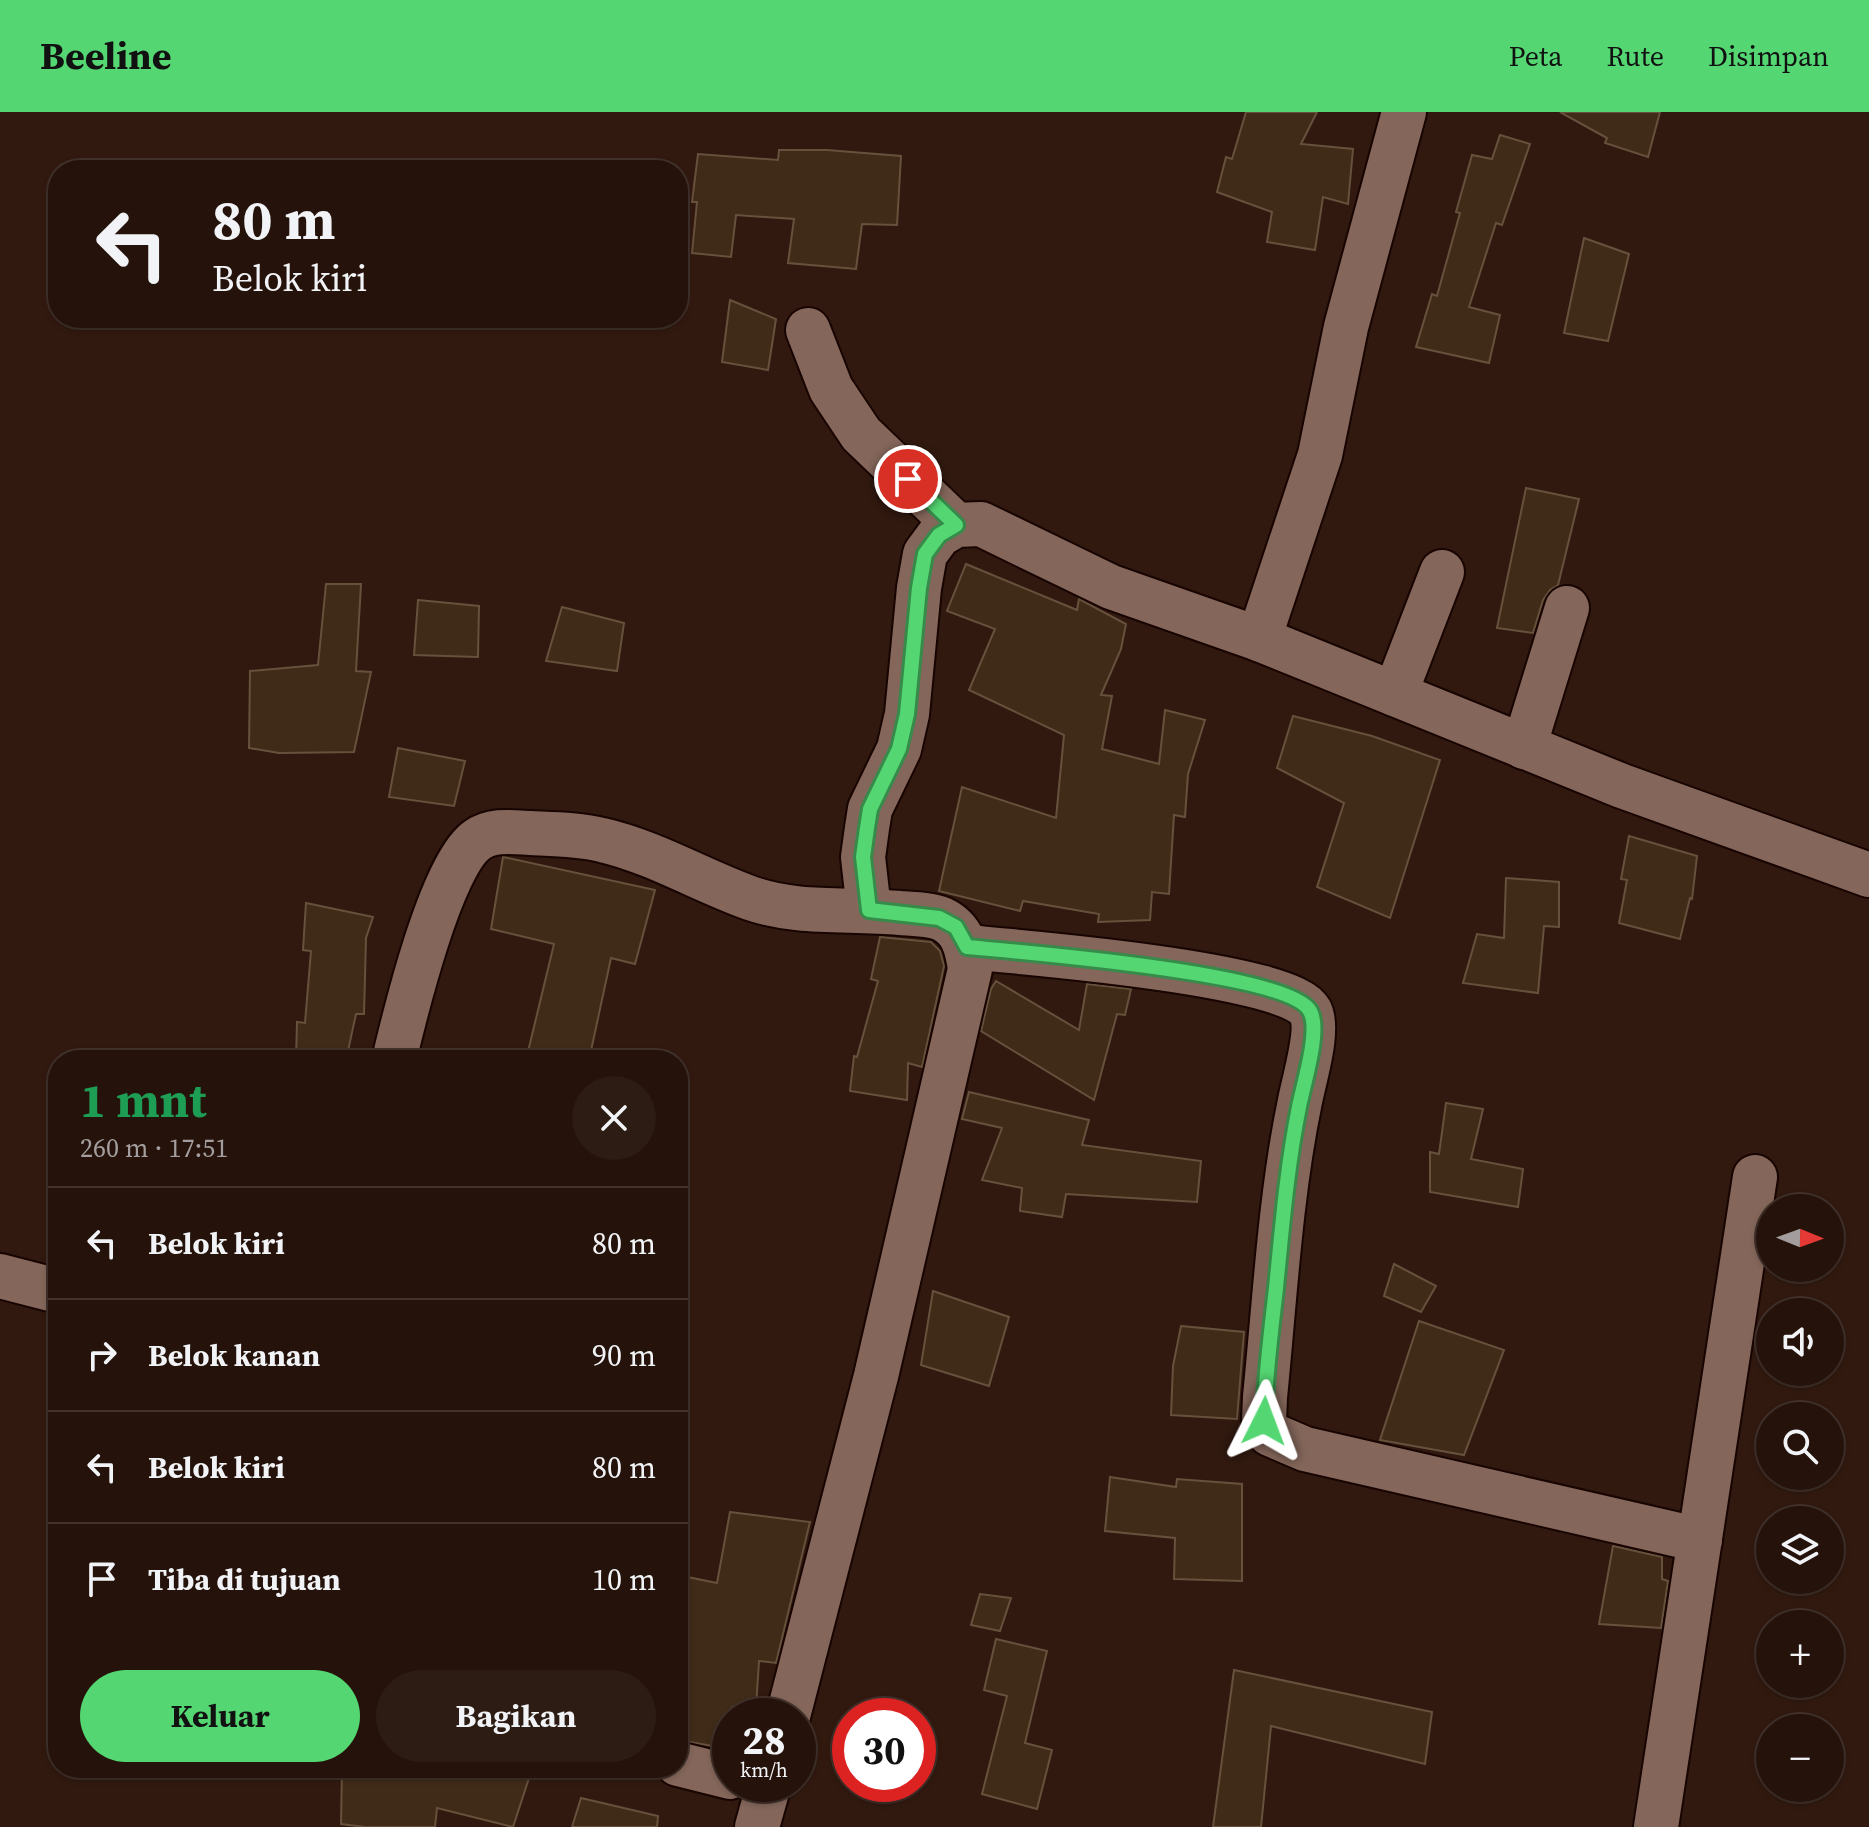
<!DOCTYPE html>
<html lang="id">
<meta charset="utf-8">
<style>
body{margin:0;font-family:"Source Serif 4",serif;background:#2d1c14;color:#f1f3f6;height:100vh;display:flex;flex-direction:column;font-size:30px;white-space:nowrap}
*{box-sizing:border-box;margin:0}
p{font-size:26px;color:#a39e9d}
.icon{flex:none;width:44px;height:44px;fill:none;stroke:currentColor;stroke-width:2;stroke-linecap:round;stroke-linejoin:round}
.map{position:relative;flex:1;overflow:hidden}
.details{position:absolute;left:48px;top:938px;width:640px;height:728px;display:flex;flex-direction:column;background:#25130b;border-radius:32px;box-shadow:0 2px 6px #0004,0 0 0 2px #42322c}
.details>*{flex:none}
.hud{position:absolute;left:48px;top:48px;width:640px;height:168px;border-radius:32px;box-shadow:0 2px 6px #0004,0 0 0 2px #42322c;background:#25130b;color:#f1f3f6;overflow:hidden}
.needle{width:52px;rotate:91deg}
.buttons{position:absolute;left:1756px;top:1082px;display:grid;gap:16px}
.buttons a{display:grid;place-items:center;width:88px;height:88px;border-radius:50%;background:#25130b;box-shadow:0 2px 6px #0004,0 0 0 2px #42322c;font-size:40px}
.speed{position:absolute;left:712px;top:1586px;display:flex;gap:16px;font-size:40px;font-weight:700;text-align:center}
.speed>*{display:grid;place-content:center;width:104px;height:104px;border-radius:50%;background:#25130b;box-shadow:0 2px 6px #0004,0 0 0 2px #42322c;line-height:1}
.speed small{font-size:20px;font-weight:400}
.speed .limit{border:12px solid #d22;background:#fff;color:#111}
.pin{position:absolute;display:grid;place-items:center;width:68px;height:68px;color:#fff;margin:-34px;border:4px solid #fff;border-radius:50%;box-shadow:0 2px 8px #0007}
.me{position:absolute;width:88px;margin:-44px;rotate:3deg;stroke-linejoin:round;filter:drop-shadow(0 0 6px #0008)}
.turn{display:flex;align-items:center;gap:28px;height:168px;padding:0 32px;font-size:36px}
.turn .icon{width:104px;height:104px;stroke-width:2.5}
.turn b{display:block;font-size:56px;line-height:68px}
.round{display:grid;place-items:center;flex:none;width:84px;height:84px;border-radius:42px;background:#2d1c14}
.head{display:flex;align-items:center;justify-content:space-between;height:136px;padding:0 32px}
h1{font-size:48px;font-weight:700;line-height:60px;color:#1e9e55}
.cta{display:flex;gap:16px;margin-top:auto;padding:16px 32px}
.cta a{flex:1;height:92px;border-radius:48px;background:#54d672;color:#111;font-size:32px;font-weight:700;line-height:92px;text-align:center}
.cta a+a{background:#2d1c14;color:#f1f3f6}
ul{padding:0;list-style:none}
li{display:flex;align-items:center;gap:24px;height:112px;padding:0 32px;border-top:2px solid #42322c}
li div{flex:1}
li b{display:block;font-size:30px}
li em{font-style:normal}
header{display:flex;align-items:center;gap:48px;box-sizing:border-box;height:112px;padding:0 40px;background:#54d672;color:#111}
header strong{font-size:38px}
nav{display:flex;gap:44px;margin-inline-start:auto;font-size:28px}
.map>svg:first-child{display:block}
</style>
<header>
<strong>Beeline</strong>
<nav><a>Peta</a><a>Rute</a><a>Disimpan</a></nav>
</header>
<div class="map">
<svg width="1869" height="1715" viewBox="0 0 1869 1715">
<rect width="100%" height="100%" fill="#31190f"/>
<!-- building -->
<g fill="#3f2b18" stroke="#67513d" stroke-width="2">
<polygon points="1246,0 1317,0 1301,32 1353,37 1348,92 1323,85 1315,138 1267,130 1272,100 1217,80 1226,45 1232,47"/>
<polygon points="1560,0 1660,0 1648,45 1605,31 1607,26"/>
<polygon points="1500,23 1530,32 1502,113 1496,111 1469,195 1500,203 1489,251 1416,235 1432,182 1437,184 1460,101 1456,100 1472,43 1492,47"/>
<polygon points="779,38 827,38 901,44 897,113 862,112 856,157 788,151 794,107 736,103 731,145 692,141 697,90 692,90 698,42 778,48"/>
<polygon points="1584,126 1629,142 1608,229 1564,221"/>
<polygon points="730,188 776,207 768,258 722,250"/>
<polygon points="1526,376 1579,387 1558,473 1550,478 1543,488 1533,521 1497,516"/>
<polygon points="966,452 1077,498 1079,487 1126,512 1121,537 1101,583 1112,584 1102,637 1159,652 1165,598 1205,608 1188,662 1185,705 1174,703 1169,782 1152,780 1150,808 1098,810 1099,802 1023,789 1020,799 939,779 962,675 1056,706 1064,623 969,578 995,517 947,499"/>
<polygon points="326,472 361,472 356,559 371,560 354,640 279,641 249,636 250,559 318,553"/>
<polygon points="418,488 479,494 478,545 414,543"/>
<polygon points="562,495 624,511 617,559 546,549"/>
<polygon points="1293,604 1372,624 1440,648 1390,806 1317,775 1344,691 1277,656"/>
<polygon points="398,636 465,649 454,694 389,685"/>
<polygon points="1629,724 1697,744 1692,787 1690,786 1680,827 1619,811 1627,768 1621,767"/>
<polygon points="503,745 655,778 635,852 611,846 589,948 526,948 554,832 491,817"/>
<polygon points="1506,766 1559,770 1559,815 1544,814 1538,881 1463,871 1477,822 1504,826"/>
<polygon points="306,791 373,805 366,826 364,902 356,902 346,948 296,948 297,910 305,911 311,839 303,838"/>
<polygon points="880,825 931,830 940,839 944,854 922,955 908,951 907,988 850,979 854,944 857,945 878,869 871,867"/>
<polygon points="996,869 1079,918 1087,872 1131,877 1125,903 1117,902 1094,988 981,919 991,877"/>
<polygon points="969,980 1089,1008 1082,1033 1201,1049 1197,1090 1066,1082 1062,1105 1020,1099 1022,1076 982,1068 1002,1016 962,1007"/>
<polygon points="1446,991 1483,997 1471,1047 1523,1057 1518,1095 1430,1080 1430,1040 1439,1042"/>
<polygon points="1394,1152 1436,1174 1421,1200 1384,1184"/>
<polygon points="933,1179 1009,1205 989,1274 921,1253"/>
<polygon points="1419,1209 1504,1238 1464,1343 1380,1328"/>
<polygon points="1181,1214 1244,1220 1237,1307 1171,1303 1173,1254"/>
<polygon points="1110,1365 1176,1375 1177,1367 1242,1372 1242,1469 1174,1467 1175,1426 1105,1419"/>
<polygon points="730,1400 810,1410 776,1551 759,1549 756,1596 732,1595 730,1637 678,1628 681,1571 678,1571 678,1463 717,1471"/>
<polygon points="1613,1434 1662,1445 1662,1467 1668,1469 1661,1516 1599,1512"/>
<polygon points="980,1482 1011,1486 1000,1519 971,1513"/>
<polygon points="996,1527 1047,1539 1025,1631 1052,1638 1037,1697 982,1682 1007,1584 984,1578"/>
<polygon points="1234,1558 1432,1600 1425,1652 1271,1614 1261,1715 1213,1715"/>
<polygon points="342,1656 506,1656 530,1663 513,1715 437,1696 435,1715 365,1715 341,1712"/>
<polygon points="581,1686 658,1704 657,1715 572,1715"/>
</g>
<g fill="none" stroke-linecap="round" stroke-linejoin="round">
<!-- minor casing -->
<g stroke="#180400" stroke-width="48">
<g id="minor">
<polyline points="808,218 831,277 861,322 956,413"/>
<polyline points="1259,527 1320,343 1346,215 1404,0"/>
<polyline points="1395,582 1442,460"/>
<polyline points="1524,635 1567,496"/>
<polyline points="869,798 863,745 867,716 870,697 899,637 907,602 919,476 925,442 939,423 956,413 981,412 1111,475 1259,527 1622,674 1869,763"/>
<path d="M967 835C1019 840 1289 861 1310 899 1320 917 1304 968 1300 989 1280 1085 1275 1186 1265 1285L1264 1309 1270 1322 1305 1337 1700 1428"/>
<path d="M394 948C405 902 441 753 477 728 492 717 512 720 530 721 554 722 579 722 602 728 654 740 700 768 750 786 797 803 850 796 900 801 913 802 930 802 942 807 963 817 967 836 970 857L876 1264 788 1604"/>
<polyline points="0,1164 58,1179"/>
<polyline points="678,1652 730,1665"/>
<polyline points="757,1715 769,1672"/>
<polyline points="1656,1715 1755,1065"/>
</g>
</g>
<!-- minor -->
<use href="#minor" stroke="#84665a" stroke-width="44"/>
</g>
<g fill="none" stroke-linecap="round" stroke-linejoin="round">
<!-- route casing -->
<g stroke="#378b4a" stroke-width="20">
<path id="route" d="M908 367 956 413 939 423 925 442 919 476 907 602 899 637 870 697 867 716 863 745 869 798 939 806 956 815 967 835C1019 840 1289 861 1310 899 1321 918 1303 973 1299 995 1287 1054 1282 1116 1276 1176 1271 1220 1265 1265 1264 1309"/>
</g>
<!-- route -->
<use href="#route" stroke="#54d672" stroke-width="14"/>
</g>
</svg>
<div class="buttons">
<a><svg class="needle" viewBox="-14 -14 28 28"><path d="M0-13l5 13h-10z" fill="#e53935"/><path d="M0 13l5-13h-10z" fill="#a39e9d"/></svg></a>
<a><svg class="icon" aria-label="sound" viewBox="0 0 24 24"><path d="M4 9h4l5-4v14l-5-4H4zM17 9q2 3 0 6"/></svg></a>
<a><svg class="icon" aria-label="search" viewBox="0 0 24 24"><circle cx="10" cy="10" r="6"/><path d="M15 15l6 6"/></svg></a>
<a><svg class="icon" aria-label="layers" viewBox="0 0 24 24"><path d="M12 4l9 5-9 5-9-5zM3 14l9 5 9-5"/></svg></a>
<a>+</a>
<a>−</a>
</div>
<div class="speed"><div>28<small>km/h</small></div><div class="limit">30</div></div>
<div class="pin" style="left:908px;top:367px;background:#d93025"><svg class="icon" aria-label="arrive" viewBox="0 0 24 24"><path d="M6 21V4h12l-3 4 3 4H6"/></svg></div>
<svg class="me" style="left:1264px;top:1309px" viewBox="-20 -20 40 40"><path d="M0-17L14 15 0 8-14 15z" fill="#54d672" stroke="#fff" stroke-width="4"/></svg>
<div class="hud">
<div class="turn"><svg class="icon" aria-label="left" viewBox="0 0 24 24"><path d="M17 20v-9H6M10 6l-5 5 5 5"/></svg><div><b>80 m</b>Belok kiri</div></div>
</div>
<section class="details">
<div class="head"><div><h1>1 mnt</h1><p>260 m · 17:51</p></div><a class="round"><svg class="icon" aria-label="close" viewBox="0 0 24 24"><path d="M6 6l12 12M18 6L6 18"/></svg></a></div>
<ul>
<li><svg class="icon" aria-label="left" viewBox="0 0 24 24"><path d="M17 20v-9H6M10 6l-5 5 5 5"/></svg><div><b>Belok kiri</b></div><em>80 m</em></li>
<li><svg class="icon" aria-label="right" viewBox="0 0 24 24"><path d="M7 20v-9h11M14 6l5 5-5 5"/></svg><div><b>Belok kanan</b></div><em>90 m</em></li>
<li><svg class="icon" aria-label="left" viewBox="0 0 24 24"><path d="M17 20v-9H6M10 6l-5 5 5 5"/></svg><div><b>Belok kiri</b></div><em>80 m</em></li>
<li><svg class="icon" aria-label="arrive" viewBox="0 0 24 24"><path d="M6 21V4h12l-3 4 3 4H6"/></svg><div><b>Tiba di tujuan</b></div><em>10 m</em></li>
</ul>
<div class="cta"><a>Keluar</a><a>Bagikan</a></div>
</section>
</div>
